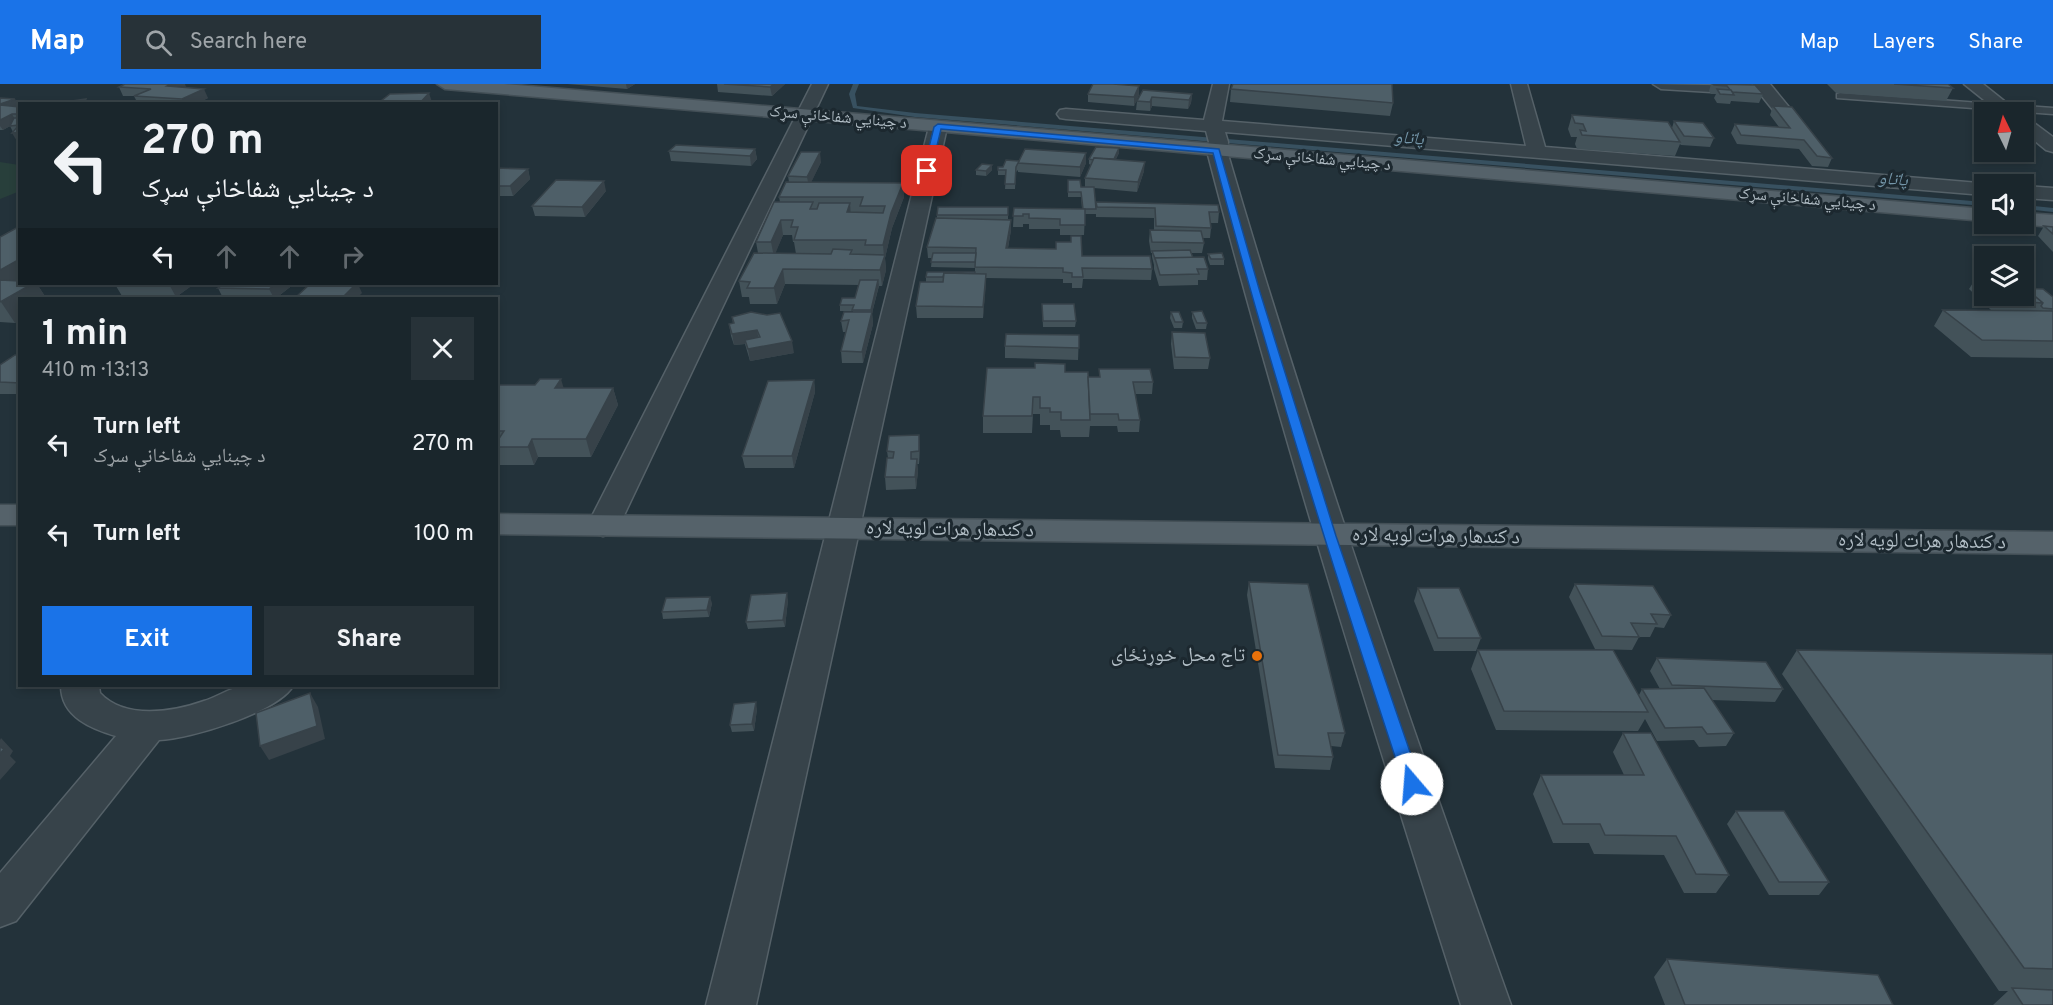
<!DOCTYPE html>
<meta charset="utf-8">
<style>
body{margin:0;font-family:Overpass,"Noto Naskh Arabic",sans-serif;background:#273238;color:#f1f3f6;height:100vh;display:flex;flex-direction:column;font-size:22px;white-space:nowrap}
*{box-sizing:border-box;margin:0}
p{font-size:20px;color:#9fa5a9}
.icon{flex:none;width:33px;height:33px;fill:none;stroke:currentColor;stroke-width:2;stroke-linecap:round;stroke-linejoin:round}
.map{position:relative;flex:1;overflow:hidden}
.sheet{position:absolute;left:18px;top:213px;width:480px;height:390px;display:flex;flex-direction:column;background:#1a262c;border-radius:0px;box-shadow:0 3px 9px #0003,0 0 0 2px #384348}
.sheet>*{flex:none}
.guide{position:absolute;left:18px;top:18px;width:480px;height:183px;border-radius:0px;box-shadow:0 3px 9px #0003,0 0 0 2px #384348;background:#1a262c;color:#f1f3f6;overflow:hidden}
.needle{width:39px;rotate:355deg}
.buttons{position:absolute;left:1974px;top:18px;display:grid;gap:12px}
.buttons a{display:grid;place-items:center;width:60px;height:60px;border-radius:0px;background:#1a262c;box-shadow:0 3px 9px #0003,0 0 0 2px #384348;font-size:30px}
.pin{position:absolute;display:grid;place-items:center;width:51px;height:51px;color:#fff;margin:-26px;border-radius:12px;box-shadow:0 3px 9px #0006}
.me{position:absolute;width:66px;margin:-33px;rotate:342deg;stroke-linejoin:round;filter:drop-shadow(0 0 4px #0008)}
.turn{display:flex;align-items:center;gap:21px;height:126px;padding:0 24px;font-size:27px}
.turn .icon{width:78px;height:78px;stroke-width:2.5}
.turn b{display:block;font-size:42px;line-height:51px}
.lanes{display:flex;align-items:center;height:57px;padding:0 24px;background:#0003;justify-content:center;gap:30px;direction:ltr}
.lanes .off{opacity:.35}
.round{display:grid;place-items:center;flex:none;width:63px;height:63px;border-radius:0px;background:#273238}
.headline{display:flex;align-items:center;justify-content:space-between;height:102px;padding:0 24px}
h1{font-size:36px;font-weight:700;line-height:45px}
.action{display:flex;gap:12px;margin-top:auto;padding:12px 24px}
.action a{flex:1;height:69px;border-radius:0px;background:#1a73e8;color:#fff;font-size:24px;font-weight:700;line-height:69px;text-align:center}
.action a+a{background:#273238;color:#f1f3f6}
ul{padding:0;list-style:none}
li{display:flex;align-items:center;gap:18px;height:90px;padding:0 24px}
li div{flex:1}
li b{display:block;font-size:22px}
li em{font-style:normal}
header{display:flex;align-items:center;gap:36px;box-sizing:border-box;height:84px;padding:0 30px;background:#1a73e8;color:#fff}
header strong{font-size:28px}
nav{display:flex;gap:33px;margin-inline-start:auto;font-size:21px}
.search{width:420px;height:54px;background:#273238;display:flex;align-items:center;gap:15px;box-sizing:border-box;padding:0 21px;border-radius:0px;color:#9fa5a9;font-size:22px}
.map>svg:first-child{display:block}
</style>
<header>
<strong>Map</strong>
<div class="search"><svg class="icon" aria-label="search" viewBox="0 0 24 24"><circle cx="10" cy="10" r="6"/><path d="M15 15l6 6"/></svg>Search here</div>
<nav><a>Map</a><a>Layers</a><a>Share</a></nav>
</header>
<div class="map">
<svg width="2053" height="921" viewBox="0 0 2053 921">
<rect width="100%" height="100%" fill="#23323a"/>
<!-- green -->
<polygon fill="#283f3b" points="0,78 19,81 20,107 0,115"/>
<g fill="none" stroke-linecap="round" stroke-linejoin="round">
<!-- stream -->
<g fill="#385160" fill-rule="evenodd">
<polygon points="853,0 859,0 855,10 857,22 915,29 1984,118 1984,122 915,33 853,24 849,10"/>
<polygon points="2024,121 2053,124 2053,128 2024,125"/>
</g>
<!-- service casing -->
<g stroke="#556168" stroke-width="3">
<polygon id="service" points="1840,9 2053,24 2053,30 1837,14 1837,10"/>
</g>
<!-- minor casing -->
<g stroke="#556168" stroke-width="3">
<g id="minor">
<polygon points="812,0 828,0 619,442 614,449 603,452 592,449 587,442"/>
<path d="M1213 0H1229L1222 37 1526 62 1511 0H1527L1545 63 1991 100H1984V111L1225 48 1228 58 1227 67C1311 355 1410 638 1511 921H1461C1371 638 1282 355 1207 67L1209 58 1206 47 1066 35 1060 34 1057 30 1060 26 1066 25 1204 36Z"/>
<polygon points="1653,0 1754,2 1753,0 1770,0 1816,56 1814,60 1800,60 1761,11 1661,5"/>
<polygon points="1964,0 1983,0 2018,28 1999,28"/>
<polygon points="2024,35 2030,36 2053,53 2053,68 2046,66 2024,48"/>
<polygon points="938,38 944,39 947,43 756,921 706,921 929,43 932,39"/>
<polygon points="2024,102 2053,104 2053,116 2024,114"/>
<path d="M61 602H99L100 609C125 636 173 628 204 617 217 613 230 604 243 602 257 599 279 600 293 602 278 628 190 655 159 656L16 837 0 843V789L116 652C92 645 61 633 61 602Z"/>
</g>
</g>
<!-- primary casing -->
<g stroke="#434f56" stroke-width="3">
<g id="primary">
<polygon points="437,0 504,0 1984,125 1984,137 445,5"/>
<polygon points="2024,129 2053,131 2053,143 2016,140 2024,140"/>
<rect x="0" y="421" width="20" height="20"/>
<polygon points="496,430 2053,448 2053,470 496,450"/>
</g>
</g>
<!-- service -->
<use href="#service" fill="#37434a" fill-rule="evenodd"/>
<!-- minor -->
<use href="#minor" fill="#37434a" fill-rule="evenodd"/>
<!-- primary -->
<use href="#primary" fill="#55626a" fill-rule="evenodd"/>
</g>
<!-- wall -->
<g fill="#435259" fill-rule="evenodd">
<polygon points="567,0 635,0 627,5"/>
<polygon points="717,0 785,0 772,12 718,8"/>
<polygon points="1711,0 1743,0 1763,10 1759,19 1731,17 1730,20 1717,19 1714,14 1716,10 1711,10 1709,7"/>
<polygon points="1827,0 1948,0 1953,4 1946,17 1836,9"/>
<polygon points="119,3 186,3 208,14 196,20 138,20 134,12 123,12"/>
<polygon points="1231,5 1393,19 1390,32 1230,18"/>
<polygon points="1143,6 1192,10 1191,19 1188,25 1152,22 1150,27 1136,26 1137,17"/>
<polygon points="1088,10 1139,11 1134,22 1088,18"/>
<polygon points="0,14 20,22 20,62 10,42 3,46 0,46"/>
<polygon points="1773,22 1832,74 1828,83 1812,82 1799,65 1737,60 1731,49 1735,40 1779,43 1770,31"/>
<polygon points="1572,31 1672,44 1674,37 1714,54 1710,63 1681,61 1680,60 1675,72 1577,65 1575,60 1577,53 1571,53 1568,45"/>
<polygon points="1119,64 1119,69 1116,75 1144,87 1137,108 1094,104 1096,121 1096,118 1219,128 1218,139 1211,139 1211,144 1210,154 1203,154 1204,159 1202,169 1191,169 1193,174 1208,185 1207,196 1198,196 1198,201 1159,202 1154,185 1154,181 1152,173 1152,169 1151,169 1149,157 1150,146 1154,146 1154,134 1096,133 1096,130 1085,130 1084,151 1060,151 1060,145 1029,145 1029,140 1023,140 1023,143 1013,143 1014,124 1082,125 1081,113 1068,113 1068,96 1081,103 1085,103 1085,94 1091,81 1089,80 1089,75"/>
<polygon points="755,65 757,75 751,82 671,77 669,67"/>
<polygon points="1019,77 1086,79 1080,93 1018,88 1018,86 1016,88 1015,105 1005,105 1006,91 998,91 998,83 1003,83"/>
<path d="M821 78 811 98 903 99 904 113 892 144 885 174 886 186 882 202H879L872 229 873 240 863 279H842L841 267 846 248H843L841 237 853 228V227H840V221L855 214 859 201 785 200 777 220H750L749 213H742L739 197 758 169 756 158 780 118 779 113 789 98 788 92ZM783 151H792L793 158H794L796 170 775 169Z"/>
<polygon points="496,84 528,85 530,95 513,112 496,112"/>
<polygon points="976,86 992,86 986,92 976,91"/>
<polygon points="606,107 585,133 535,132 532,122"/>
<polygon points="1008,123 1008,135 1011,136 1011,146 1008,164 1082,172 1152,185 1151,196 1083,195 1082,204 1072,204 1072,199 1063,199 1063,195 986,194 983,234 917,234 916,222 926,198 926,193 975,188 975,184 931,183 932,174 928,174 927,163 937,134 937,131"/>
<polygon points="2044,142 2053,143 2053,168 2038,152"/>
<polygon points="0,153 20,200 37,200 46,214 15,239 0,238"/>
<polygon points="1208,170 1224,175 1224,181 1210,181 1208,175"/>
<polygon points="1976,194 1984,195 1984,212 2024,212 2025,204 2053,213 2053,274 1971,273 1934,242 1943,226 1991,226 1969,205"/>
<polygon points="194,200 176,213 158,213 159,214 122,212 116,202"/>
<polygon points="294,200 276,214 211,214 223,214 218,204"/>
<polygon points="1042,220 1076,237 1075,243 1043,243"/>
<polygon points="1171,228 1183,238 1182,244 1174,244 1170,234"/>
<polygon points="1192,228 1207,239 1206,245 1196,245 1192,234"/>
<polygon points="732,233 794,269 750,277 745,260 734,261 731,252 729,240 733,240"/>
<polygon points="1172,248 1210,274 1208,285 1174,285 1171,260"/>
<polygon points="1079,251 1078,276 1005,274 1005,262"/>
<polygon points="20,271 20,310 0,310 0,281"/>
<polygon points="1099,285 1153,298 1152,310 1135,310 1140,336 1139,348 1118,348 1117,342 1090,342 1089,353 1061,353 1060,346 1050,346 1050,341 1040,341 1040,330 1033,330 1032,349 983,349 983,332 1065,288 1088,293 1099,293"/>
<polygon points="814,296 815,308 794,384 745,384 742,372"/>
<polygon points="496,301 563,304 613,304 618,321 591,373 538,373 534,381 500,381 496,370"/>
<polygon points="920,364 919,380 917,380 918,387 916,405 886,406 885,393 888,374 887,367"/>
<polygon points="1249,498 1345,649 1341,663 1331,662 1333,673 1330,686 1275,684 1247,511"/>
<polygon points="1575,500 1671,531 1664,544 1655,543 1650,553 1639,553 1632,566 1595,565 1569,513"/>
<polygon points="1418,504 1481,554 1476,567 1434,567 1414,517"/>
<polygon points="788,516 785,543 748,545 746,538"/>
<polygon points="712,519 709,533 663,535 662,528"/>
<polygon points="1478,566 1639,611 1642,605 1660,605 1650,587 1657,574 1783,605 1775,618 1711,616 1734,649 1726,662 1699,663 1694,656 1657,657 1645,635 1638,647 1496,646 1471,585"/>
<polygon points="1797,566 2053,570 2053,921 1993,921 2008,907 1999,907 1782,590"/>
<polygon points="757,625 754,647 732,648 730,641"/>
<polygon points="1623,649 1729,791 1716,809 1684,809 1664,771 1594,770 1589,759 1553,759 1533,710 1541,691 1624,691 1613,668"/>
<polygon points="1736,727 1829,798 1819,811 1769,811 1727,740"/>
<polygon points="1667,875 1893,921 1665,921 1654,893"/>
</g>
<!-- shaded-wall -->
<g fill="#374249">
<polygon points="171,0 185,0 186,3 167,2"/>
<polygon points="626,0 635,0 627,5"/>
<polygon points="774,0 785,0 772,12 770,3"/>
<polygon points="1139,2 1139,11 1134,22 1134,13"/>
<polygon points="204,5 208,14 196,20 184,20 182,15"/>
<polygon points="429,9 432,18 431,20 419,20"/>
<polygon points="1192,10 1191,19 1188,25 1189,16"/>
<polygon points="1152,13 1152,22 1150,27 1150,18"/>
<polygon points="15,15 20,22 20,24 0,26 0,20"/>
<polygon points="12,30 17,39 10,42 3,46 0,42 0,36"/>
<polygon points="20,48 20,62 12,49"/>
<polygon points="1119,64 1119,69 1112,83 1112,78"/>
<polygon points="755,65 757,75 751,82 750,72"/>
<polygon points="820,68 821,78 809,103 807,93"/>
<polygon points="1086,69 1086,79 1080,93 1080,83"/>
<polygon points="1145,78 1144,87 1137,108 1138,98"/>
<polygon points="992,81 992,86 986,92 986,87"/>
<polygon points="528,85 530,95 513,112 510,102"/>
<polygon points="604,97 606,107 585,133 582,123"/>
<polygon points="903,99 904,113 892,144 885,174 886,186 882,202 880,186 884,173 883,161 891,129"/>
<polygon points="850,119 851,133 847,128"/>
<polygon points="781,136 783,151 774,173 771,158"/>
<polygon points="1011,136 1011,146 1006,175 1006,164"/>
<polygon points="20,175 20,200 0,214 0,186"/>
<polygon points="783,185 785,200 777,220 774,204"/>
<polygon points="986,190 986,201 983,234 983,223"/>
<polygon points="878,196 879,201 872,229 873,240 863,279 862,268 871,230 871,226"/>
<polygon points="32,200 37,200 46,214 20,214 20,236 15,239 1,218"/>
<polygon points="174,200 194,200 176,213 170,202"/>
<polygon points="276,200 294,200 276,214 274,214 269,205"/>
<polygon points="356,200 358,200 362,209 357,214 342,214"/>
<polygon points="757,246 759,257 745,256 745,260 734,261 732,250"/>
<polygon points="792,257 794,269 750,277 748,265"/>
<polygon points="561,295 566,312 555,304"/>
<polygon points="814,296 815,308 794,384 792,372"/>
<polygon points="613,304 618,321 591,373 586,355"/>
<polygon points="919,351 920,364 919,380"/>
<polygon points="532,355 538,373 534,381 528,363"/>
<polygon points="917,375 918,387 916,405 915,393"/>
<polygon points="787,509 788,516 785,543 783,536"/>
<polygon points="710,513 712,519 709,533 707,526"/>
<polygon points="310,609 318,623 325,655 269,676 260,662"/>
<polygon points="756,618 757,625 754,647 752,640"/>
<polygon points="1,654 13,667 10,672 16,678 0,696 0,656"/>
</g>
<!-- building -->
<g fill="#4e5f68" stroke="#374249" stroke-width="1.5">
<polygon points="125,0 171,0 167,2 204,5 182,15 134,12 151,5 119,3"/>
<polygon points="724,0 774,0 770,3"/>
<polygon points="1093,0 1113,0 1139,2 1134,13 1088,10"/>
<polygon points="1233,0 1392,0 1393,19 1231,5"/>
<polygon points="1713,0 1755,1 1763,10 1732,8 1727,2 1714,1"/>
<polygon points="1894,0 1948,0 1953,4"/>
<polygon points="1717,5 1731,6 1734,11 1720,10"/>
<polygon points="1143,6 1192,10 1189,16 1152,13 1150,18 1137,17"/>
<polygon points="429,9 419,20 377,20 390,10"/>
<polygon points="0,14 15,15 0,20"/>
<polygon points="86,15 84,20 51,20"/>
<polygon points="0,21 20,23 20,30 12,30 0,36"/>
<polygon points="1773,22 1792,23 1832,74 1817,72 1804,56 1741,51 1735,40 1790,44"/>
<polygon points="1572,31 1668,38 1680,58 1582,51 1580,46 1586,47 1583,40 1575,39"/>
<polygon points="14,34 20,34 20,48 12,49 19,41 10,42"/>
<polygon points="1674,37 1703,39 1714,54 1684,52"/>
<polygon points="676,61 755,65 750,72 669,67"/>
<polygon points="1096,63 1119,64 1114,75 1094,74 1093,76 1089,75"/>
<polygon points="1025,65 1086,69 1080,83 1018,79"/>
<polygon points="801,68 820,68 807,93 788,92"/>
<polygon points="1094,74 1145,78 1138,98 1085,94"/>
<polygon points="1006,76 1019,77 1016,83 1015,100 1005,100 1006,86 998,86 998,83 1003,83"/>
<polygon points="982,80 992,81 986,87 976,86"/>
<polygon points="496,84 528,85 510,102 496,102"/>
<polygon points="556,96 604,97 582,123 532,122"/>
<polygon points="1068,96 1080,96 1081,103 1094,103 1096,125 1083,125 1081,108 1068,108"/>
<polygon points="786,98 903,99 891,129 883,161 865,161 866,156 794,156 798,143 791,143 793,136 781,136 771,158 756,158 774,118 813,118 810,125 817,125 819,119 850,119 847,128 883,129 885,122 860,122 863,113 779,113"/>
<polygon points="1096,118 1218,121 1219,128 1209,128 1211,144 1156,142 1155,124 1097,123"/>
<polygon points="938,123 1008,123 1008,131 937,131"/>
<polygon points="1014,124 1085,125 1085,141 1060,141 1060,135 1029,134 1029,130 1023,130 1023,132 1013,132"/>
<polygon points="936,134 1011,136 1006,164 1056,165 1056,158 1071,158 1071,152 1081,152 1082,172 1150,172 1152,185 1082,184 1083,193 1072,193 1072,189 1063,188 1063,184 975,183 976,164 927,163"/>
<polygon points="20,142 20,175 0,186 0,153"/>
<polygon points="2044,142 2053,143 2053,150"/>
<polygon points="1150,146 1201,147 1204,159 1152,158"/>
<polygon points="833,165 852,166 850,170 885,171 880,186 783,185 774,204 747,204 750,198 739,197 754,169 831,170"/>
<polygon points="1190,166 1193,174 1155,174 1156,177 1152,167"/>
<polygon points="933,169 976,169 975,178 931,178"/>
<polygon points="1222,169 1224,175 1211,175 1208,170"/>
<polygon points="1204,173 1208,185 1197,185 1199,190 1160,191 1155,174"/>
<polygon points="927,188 975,188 975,190 944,189 943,193 926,193"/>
<polygon points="944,189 986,190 983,223 916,222 920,198 943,198"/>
<polygon points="1976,194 1984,195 1984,202"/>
<polygon points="0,196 20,197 20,200 32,200 0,218"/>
<polygon points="860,196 878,196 871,226 852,226 854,221 840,221 842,214 855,214"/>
<polygon points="119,200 174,200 170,202 116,202"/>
<polygon points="224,200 276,200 269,205 218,204"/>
<polygon points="310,200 356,200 342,214 295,214"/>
<polygon points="2024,202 2043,219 2000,216 1995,212 2024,212"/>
<polygon points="2025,204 2043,205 2053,213 2053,225 2043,224 2041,222 2043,219"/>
<polygon points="101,212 158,213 156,214 97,214"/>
<polygon points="1042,220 1074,220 1076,237 1043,237"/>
<polygon points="1943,226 2053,227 2053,257 1982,256"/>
<polygon points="1202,227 1207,239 1197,239 1192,228"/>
<polygon points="751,228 767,231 780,229 792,257 748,265 745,256 760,253 757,246 732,250 729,240 734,239 732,233"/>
<polygon points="844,228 872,228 862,268 841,267 849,236 841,237"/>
<polygon points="1171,228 1179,228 1183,238 1175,238"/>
<polygon points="1172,248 1205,249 1210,274 1175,273"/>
<polygon points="1006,250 1079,251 1079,264 1005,262"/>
<polygon points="15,271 20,271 20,299 0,298 0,281"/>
<polygon points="1035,279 1065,280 1065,288 1088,288 1090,336 1061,336 1061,328 1050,328 1050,324 1040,324 1040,313 1033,313 1032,332 983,332 987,284 1035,284"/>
<polygon points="1099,285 1150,285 1153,298 1133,298 1140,336 1119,336 1118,330 1090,330 1088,293 1100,293"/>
<polygon points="540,295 561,295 555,304 613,304 586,355 532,355 528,363 496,363 496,359 504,347 496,347 496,301 535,301"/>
<polygon points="814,296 792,372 742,372 768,297"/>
<polygon points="919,351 919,367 911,368 911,375 917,375 915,393 885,393 887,374 893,374 894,368 887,367 889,352"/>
<polygon points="1249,498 1308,500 1345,649 1328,649 1333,673 1278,671"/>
<polygon points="1575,500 1653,502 1671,531 1651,530 1657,540 1631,539 1639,553 1602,552"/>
<polygon points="1418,504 1459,504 1481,554 1438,554"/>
<polygon points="787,509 783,536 746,538 751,511"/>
<polygon points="710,513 707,526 662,528 666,514"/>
<polygon points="1478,566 1613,566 1648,628 1504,627"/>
<polygon points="1797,566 2053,570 2053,885 2024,884"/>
<polygon points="1657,574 1766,578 1783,605 1672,601"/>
<polygon points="1704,604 1734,649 1707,650 1702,643 1665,644 1642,605"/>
<polygon points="310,609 317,642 260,662 256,629"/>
<polygon points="756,618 752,640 730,641 734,620"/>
<polygon points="1623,649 1651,649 1729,791 1696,790 1676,752 1605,751 1600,740 1563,740 1541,691 1644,691"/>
<polygon points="0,663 4,665 0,670"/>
<polygon points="1736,727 1784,727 1829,798 1779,798"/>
<polygon points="1667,875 1878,891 1893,921 1685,921"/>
<polygon points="2012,904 2053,906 2053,921 2023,921"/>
</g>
<!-- route -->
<path fill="#1a73e8" stroke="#114b97" stroke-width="1.5" d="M938 40 1219 65 1260 208 1336 452 1421 700 1418 705 1412 707 1406 705 1404 700C1335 491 1269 282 1213 69L941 45 931 87 927 90 923 87 934 43Z"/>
<!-- markers -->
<circle fill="#e8710a" stroke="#1c282f" stroke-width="2" cx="1257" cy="572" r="6"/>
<g text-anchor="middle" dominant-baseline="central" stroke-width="6" stroke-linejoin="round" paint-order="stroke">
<!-- far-street labels -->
<g font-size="16" fill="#b2bec6" stroke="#1c282f">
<text transform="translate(838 34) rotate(5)">د چينايي شفاخانې سړک</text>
<text transform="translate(1322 76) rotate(5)">د چينايي شفاخانې سړک</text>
<text transform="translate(1807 116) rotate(5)">د چينايي شفاخانې سړک</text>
</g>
<!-- far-water labels -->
<g font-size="18" font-style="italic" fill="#7496a9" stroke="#1c282f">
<text transform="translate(1409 55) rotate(5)">پاتاو</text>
<text transform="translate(1893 96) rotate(5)">پاتاو</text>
</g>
<!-- street labels -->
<g font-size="20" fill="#b2bec6" stroke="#1c282f">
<text transform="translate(950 446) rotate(1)">د کندهار هرات لویه لاره</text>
<text transform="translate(1436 453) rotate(1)">د کندهار هرات لویه لاره</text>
<text transform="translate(1922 458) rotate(1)">د کندهار هرات لویه لاره</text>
</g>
<!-- poi labels -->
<g font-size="20" fill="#b2bec6" stroke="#1c282f" text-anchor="end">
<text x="1245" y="572">تاج محل خوړنځای</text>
</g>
</g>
</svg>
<div class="buttons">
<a><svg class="needle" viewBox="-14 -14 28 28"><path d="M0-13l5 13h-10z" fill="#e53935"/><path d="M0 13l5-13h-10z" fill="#9fa5a9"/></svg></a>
<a><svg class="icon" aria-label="sound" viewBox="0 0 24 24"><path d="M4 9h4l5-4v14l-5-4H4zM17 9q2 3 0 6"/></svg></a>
<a><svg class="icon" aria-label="layers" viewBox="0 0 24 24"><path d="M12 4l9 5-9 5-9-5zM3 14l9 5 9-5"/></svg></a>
</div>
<div class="pin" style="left:927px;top:87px;background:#d93025"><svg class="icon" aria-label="arrive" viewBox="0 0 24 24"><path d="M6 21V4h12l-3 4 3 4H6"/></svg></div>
<svg class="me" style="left:1412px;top:700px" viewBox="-20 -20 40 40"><circle r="19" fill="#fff"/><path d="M0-13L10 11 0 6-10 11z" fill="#1a73e8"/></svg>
<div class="guide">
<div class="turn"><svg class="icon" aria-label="left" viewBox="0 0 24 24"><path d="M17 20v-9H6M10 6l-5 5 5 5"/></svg><div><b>270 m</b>د چينايي شفاخانې سړک</div></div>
<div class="lanes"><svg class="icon" aria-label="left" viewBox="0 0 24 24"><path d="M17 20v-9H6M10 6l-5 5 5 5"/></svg><svg class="icon off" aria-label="ahead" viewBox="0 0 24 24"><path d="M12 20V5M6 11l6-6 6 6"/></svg><svg class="icon off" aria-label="ahead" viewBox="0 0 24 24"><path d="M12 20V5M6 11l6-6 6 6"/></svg><svg class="icon off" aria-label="right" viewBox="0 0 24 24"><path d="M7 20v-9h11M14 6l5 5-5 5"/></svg></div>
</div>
<section class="sheet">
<div class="headline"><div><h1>1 min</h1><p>410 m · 13:13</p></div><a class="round"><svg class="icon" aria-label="close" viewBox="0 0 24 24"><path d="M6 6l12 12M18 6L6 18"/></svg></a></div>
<ul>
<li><svg class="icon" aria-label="left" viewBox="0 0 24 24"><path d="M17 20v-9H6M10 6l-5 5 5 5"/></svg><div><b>Turn left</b><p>د چينايي شفاخانې سړک</p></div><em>270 m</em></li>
<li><svg class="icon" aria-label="left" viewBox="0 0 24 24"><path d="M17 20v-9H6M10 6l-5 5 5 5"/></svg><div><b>Turn left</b></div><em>100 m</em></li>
</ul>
<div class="action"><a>Exit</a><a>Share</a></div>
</section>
</div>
